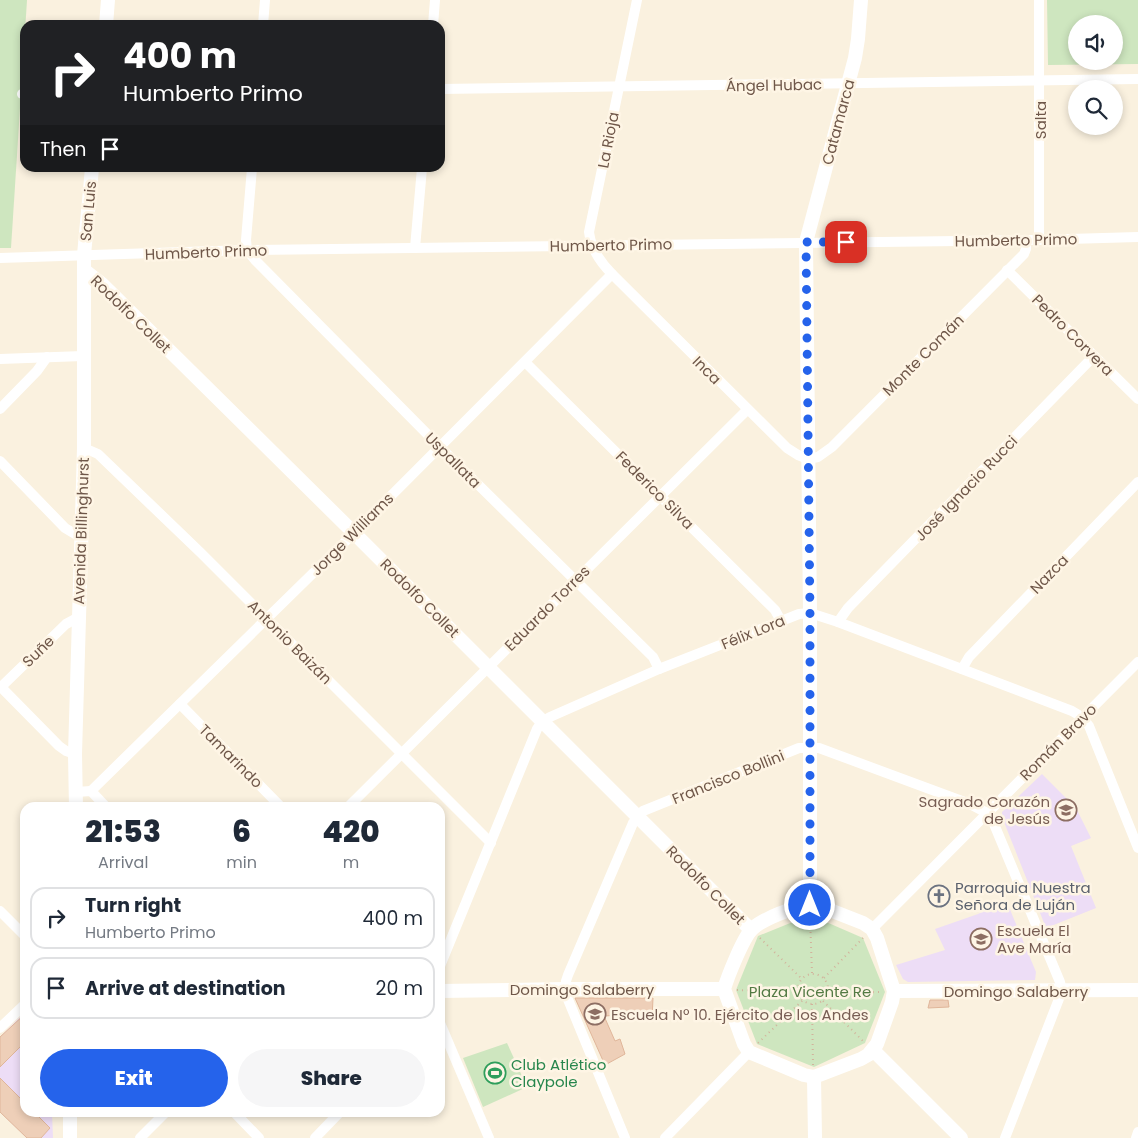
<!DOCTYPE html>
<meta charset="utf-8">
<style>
body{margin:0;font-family:Poppins,sans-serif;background:#f6f6f7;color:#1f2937;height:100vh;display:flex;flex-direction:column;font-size:19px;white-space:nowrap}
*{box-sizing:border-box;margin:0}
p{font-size:16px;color:#747a83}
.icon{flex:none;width:28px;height:28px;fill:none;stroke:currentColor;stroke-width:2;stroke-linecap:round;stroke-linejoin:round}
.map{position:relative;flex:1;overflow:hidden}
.panel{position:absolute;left:20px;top:802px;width:425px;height:315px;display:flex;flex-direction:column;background:#fff;border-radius:15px;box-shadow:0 2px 8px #0003}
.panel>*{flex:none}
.guide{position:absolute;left:20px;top:20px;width:425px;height:152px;border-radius:15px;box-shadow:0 2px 8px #0003;background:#202124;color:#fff;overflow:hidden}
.fabs{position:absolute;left:1068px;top:15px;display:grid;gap:10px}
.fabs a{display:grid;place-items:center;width:55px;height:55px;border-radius:50%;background:#fff;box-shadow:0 2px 8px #0003;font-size:25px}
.pin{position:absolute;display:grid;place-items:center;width:42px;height:42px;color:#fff;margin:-21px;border-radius:10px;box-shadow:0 2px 8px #0006}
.me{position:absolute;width:55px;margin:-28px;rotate:0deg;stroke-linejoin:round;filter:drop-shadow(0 0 4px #0008)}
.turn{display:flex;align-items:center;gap:18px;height:105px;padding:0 20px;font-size:22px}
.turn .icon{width:65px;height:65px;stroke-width:2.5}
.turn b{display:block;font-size:35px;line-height:42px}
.then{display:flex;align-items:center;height:48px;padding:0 20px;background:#0003;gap:10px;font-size:19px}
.eta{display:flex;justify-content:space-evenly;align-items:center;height:85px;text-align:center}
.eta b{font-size:30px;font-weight:800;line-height:35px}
.cta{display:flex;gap:10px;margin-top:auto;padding:10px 20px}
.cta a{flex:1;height:58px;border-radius:30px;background:#2563eb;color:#fff;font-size:20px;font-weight:800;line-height:58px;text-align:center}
.cta a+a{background:#f6f6f7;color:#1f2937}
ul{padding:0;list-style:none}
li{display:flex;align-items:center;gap:15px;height:62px;margin:0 10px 8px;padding:0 10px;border:2px solid #e0e1e3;border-radius:15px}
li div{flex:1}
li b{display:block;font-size:19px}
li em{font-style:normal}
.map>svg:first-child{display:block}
</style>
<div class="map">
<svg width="1138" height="1138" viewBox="0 0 1138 1138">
<rect width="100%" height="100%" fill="#faf1df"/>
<!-- education -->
<g fill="#edddf6">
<polygon points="1042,774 1076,808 1091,838 1071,846 1096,908 1046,928 1002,817 1002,812"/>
<polygon points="1006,900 1036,972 1035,980 908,982 903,979 896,965 945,950 935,929 978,914"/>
<polygon points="25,1012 25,1112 52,1113 53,1138 27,1138 0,1112 0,1037"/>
</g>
<!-- green -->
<g fill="#cee6bf" fill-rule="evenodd">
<polygon points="0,0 27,0 11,248 0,248"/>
<path d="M1047 0H1138V64L1048 65ZM1076 24H1114V61H1076Z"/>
<polygon points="810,915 863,938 885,992 865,1043 814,1067 757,1044 736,990 758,936"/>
<polygon points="507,1043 527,1087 483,1107 463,1058"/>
</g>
<!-- building -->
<g fill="#eecfb8" stroke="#e0b69a">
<polygon points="575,998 653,998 652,1020 640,1020 640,1014 604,1016 615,1041 620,1039 625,1054 605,1065"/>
<polygon points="930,1000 948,1000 949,1007 928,1008"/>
<polygon points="25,1014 25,1042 0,1067 0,1037"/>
<polygon points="0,1078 25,1103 25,1112 34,1112 50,1128 41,1138 27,1138 0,1112"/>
</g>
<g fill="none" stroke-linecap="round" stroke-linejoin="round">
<!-- path -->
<g stroke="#d2b39c" stroke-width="2" stroke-dasharray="1 4" stroke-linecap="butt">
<polyline points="810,917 812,973"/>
<polyline points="760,938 801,978"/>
<circle cx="813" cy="989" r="15"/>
<polyline points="824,978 863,938"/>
<polyline points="737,990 797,992"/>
<polyline points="828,993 881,992"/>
<polyline points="823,1001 864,1042"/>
<polyline points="812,1004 813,1065"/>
<polyline points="758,1043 803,1000"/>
</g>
<!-- street -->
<g stroke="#fff" stroke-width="10">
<path d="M637 0 589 232C591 249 600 262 612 274L787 448 798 455 808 459 818 457 832 447 1024 254 1026 249V240"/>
<polyline points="263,25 265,0"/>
<polyline points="433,25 435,0"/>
<polyline points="440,89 1138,79"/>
<polyline points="22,94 25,94"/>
<polyline points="252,168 246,240 247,250 255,260 440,447 653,657 659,669"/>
<polyline points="1039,240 1039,0"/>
<polyline points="415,248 422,168"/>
<polyline points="0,258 247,250 1034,240 1138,237"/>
<polyline points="1007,270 1138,399"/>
<polyline points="0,359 83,356"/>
<polyline points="525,362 775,610 781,621"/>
<polyline points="0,409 37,371 47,357"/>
<polyline points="84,448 98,454 201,553 491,843"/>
<polyline points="0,461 65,528 80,537"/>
<polyline points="838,622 848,608 1094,356"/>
<polyline points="962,669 969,657 1138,482"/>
<polyline points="0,686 59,746 66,751 75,754"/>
<polyline points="0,688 66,624 79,617"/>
<polyline points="180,704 282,808"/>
<polyline points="91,791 354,533 612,274"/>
<polyline points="76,792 91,791 107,808"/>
<polyline points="347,808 747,410"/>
<polyline points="0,911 25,936"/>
<polyline points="872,929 1138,662"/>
<polyline points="440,966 537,729 542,722 550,717 659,669 799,614 810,613 838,622 1072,711 1082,717 1089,726 1138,848"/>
<polyline points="440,1023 489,1138"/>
<polyline points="0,1028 25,1004"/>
<polyline points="234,1112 259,1138"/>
<polyline points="140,1138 166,1112"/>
<polyline points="315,1138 340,1112"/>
<polyline points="625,1138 567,997 566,981 568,975 633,823 643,811 799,748 819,748 970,804 987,813 994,824 1060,982 1062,991 1005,1138"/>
<polyline points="665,1138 749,1052"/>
<polyline points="1136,1138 1138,1132"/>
</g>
<!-- secondary -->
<g stroke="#fff" stroke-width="14">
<polyline points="106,25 108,0"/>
<polyline points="84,270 102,284 354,533 751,930"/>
<polyline points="76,808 75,754 84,448 84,255 92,168"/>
<polyline points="810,905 810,613 806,242 855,58 858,39 861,0"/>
<path d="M810 905H817L863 923 872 929 877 938 894 991 892 1002 877 1044 868 1055 861 1059 814 1077 804 1075 749 1052 744 1044 724 989C728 976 743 938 752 929 764 918 794 907 810 905Z"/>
<polyline points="440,991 565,989 724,989"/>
<polyline points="894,991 1138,990"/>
<polyline points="873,1050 961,1138"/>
<polyline points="814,1077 815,1138"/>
<polyline points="70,1138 70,1112"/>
</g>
</g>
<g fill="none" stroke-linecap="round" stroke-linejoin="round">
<!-- route -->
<polyline stroke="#2563eb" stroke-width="9" stroke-dasharray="0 16.2" points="810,905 810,613 806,242 846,242"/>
</g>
<!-- icons -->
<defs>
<g id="school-ring" transform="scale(1.125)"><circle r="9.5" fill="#fef5e5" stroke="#8d6e63" stroke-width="1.5"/><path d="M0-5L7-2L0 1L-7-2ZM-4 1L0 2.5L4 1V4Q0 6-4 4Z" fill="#8d6e63"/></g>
<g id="church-ring" transform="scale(1.125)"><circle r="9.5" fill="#fef5e5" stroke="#6b7280" stroke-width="1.5"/><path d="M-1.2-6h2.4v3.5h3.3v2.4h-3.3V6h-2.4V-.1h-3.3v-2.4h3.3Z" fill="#6b7280"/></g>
<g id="stadium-ring" transform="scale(1.125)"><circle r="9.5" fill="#fef5e5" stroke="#2e9e5b" stroke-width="1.5"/><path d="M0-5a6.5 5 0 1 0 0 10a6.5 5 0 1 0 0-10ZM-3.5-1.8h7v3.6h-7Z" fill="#2e9e5b"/></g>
</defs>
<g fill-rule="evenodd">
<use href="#school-ring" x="1066" y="810"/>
<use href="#church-ring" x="939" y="896"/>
<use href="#school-ring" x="981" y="939"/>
<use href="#school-ring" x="595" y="1014"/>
<use href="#stadium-ring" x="495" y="1073"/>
</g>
<g text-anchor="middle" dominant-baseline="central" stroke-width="5" stroke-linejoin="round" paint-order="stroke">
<!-- street labels -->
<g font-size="15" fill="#6f5749" stroke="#fef5e5">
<text transform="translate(774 85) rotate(-1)">Ángel Hubac</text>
<text transform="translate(1040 120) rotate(-90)">Salta</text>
<text transform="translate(838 122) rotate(-75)">Catamarca</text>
<text transform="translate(608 140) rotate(-79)">La Rioja</text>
<text transform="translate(88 211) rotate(-85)">San Luis</text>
<text transform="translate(1016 240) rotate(-1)">Humberto Primo</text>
<text transform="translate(611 245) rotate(-1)">Humberto Primo</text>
<text transform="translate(206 252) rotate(-2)">Humberto Primo</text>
<text transform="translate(131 314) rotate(44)">Rodolfo Collet</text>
<text transform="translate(1073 335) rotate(45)">Pedro Corvera</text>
<text transform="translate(923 355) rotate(-45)">Monte Comán</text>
<text transform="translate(707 370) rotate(45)">Inca</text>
<text transform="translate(453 460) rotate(45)">Uspallata</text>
<text transform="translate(966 488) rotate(-46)">José Ignacio Rucci</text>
<text transform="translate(655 490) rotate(45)">Federico Silva</text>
<text transform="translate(81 531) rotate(-88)">Avenida Billinghurst</text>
<text transform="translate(352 534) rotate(-45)">Jorge Williams</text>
<text transform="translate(1049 574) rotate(-46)">Nazca</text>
<text transform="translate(420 598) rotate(45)">Rodolfo Collet</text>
<text transform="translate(547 608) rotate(-45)">Eduardo Torres</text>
<text transform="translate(753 632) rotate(-22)">Félix Lora</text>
<text transform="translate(290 642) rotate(45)">Antonio Baizán</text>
<text transform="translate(38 651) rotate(-44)">Suñe</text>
<text transform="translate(1058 742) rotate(-45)">Román Bravo</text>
<text transform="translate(231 756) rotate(45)">Tamarindo</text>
<text transform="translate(728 777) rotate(-22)">Francisco Bollini</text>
<text transform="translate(706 885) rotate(45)">Rodolfo Collet</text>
<text x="582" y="989">Domingo Salaberry</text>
<text x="1016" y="991">Domingo Salaberry</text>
</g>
<!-- education labels -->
<g font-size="15" fill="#785e54" stroke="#fef5e5" text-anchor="start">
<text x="1050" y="801" text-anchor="end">Sagrado Corazón<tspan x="1050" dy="17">de Jesús</tspan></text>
<text x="997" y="930">Escuela El<tspan x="997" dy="17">Ave María</tspan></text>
<text x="611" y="1014">Escuela Nº 10. Ejército de los Andes</text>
</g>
<!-- worship labels -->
<g font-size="15" fill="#5b616d" stroke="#fef5e5" text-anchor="start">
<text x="955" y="887">Parroquia Nuestra<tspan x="955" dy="17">Señora de Luján</tspan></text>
</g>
<!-- park labels -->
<g font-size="15" fill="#537a44" stroke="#fef5e5">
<text x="810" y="991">Plaza Vicente Re</text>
</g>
<!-- leisure labels -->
<g font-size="15" fill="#27864d" stroke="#fef5e5" text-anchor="start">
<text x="511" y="1064">Club Atlético<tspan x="511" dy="17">Claypole</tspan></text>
</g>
</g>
</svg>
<div class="fabs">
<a><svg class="icon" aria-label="sound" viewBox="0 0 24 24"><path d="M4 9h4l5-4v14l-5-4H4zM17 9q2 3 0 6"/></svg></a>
<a><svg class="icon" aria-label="search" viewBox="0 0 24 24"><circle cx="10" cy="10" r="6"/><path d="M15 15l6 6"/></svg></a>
</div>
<div class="pin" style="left:846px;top:242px;background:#d93025"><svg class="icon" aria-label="arrive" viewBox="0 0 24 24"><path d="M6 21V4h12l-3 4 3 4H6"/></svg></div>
<svg class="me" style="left:810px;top:905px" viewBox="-20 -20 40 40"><circle r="17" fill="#2563eb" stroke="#fff" stroke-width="3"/><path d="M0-11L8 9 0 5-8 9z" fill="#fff"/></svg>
<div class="guide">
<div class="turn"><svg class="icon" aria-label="right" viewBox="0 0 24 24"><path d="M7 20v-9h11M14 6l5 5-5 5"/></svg><div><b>400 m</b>Humberto Primo</div></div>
<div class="then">Then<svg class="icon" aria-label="arrive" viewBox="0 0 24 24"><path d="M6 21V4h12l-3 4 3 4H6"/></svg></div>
</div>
<section class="panel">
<div class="eta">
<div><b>21:53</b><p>Arrival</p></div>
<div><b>6</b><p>min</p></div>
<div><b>420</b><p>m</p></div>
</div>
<ul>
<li><svg class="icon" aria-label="right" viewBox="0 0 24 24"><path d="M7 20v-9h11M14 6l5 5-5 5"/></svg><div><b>Turn right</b><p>Humberto Primo</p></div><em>400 m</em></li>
<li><svg class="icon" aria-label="arrive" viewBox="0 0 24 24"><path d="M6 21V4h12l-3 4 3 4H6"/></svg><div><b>Arrive at destination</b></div><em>20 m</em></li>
</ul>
<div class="cta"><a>Exit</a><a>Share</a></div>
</section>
</div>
